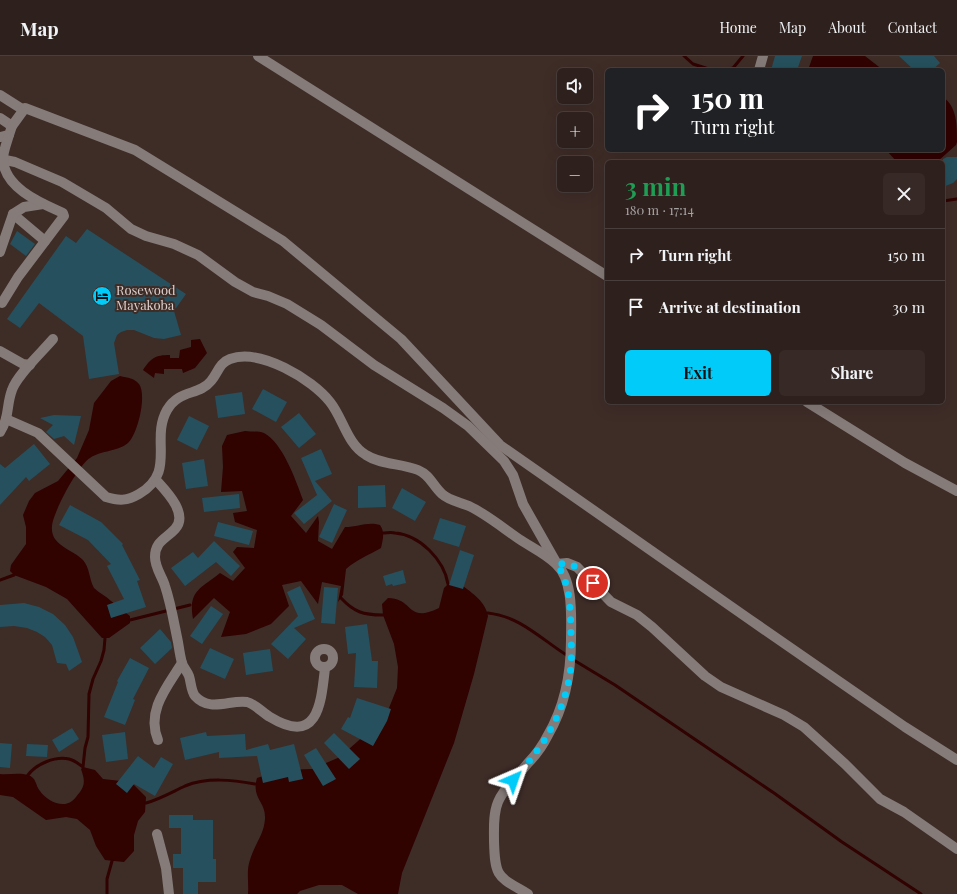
<!DOCTYPE html>
<meta charset="utf-8">
<style>
body{margin:0;font-family:"Playfair Display",serif;background:#362926;color:#f1f3f6;height:100vh;display:flex;flex-direction:column;font-size:15px;white-space:nowrap}
*{box-sizing:border-box;margin:0}
p{font-size:13px;color:#a7a3a4}
.icon{flex:none;width:22px;height:22px;fill:none;stroke:currentColor;stroke-width:2;stroke-linecap:round;stroke-linejoin:round}
.map{position:relative;flex:1;overflow:hidden}
.sheet{position:absolute;left:605px;top:104px;width:340px;height:244px;display:flex;flex-direction:column;background:#2e211d;border-radius:6px;box-shadow:0 4px 16px #0002,0 0 0 1px #493e3b}
.sheet>*{flex:none}
.hud{position:absolute;left:605px;top:12px;width:340px;height:84px;border-radius:6px;box-shadow:0 4px 16px #0002,0 0 0 1px #493e3b;background:#202124;color:#fff;overflow:hidden}
.buttons{position:absolute;left:557px;top:12px;display:grid;gap:8px}
.buttons a{display:grid;place-items:center;width:36px;height:36px;border-radius:6px;background:#2e211d;box-shadow:0 4px 16px #0002,0 0 0 1px #493e3b;font-size:20px}
.pin{position:absolute;display:grid;place-items:center;width:34px;height:34px;color:#fff;margin:-17px;border:2px solid #fff;border-radius:50%;box-shadow:0 1px 4px #0007}
.me{position:absolute;width:44px;margin:-22px;rotate:43deg;stroke-linejoin:round;filter:drop-shadow(0 0 3px #0008)}
.turn{display:flex;align-items:center;gap:14px;height:84px;padding:0 20px;font-size:18px}
.turn .icon{width:52px;height:52px;stroke-width:2.5}
.turn b{display:block;font-size:28px;line-height:34px}
.round{display:grid;place-items:center;flex:none;width:42px;height:42px;border-radius:6px;background:#362926}
.head{display:flex;align-items:center;justify-content:space-between;height:68px;padding:0 20px}
h1{font-size:24px;font-weight:700;line-height:30px;color:#1e9e55}
.button{display:flex;gap:8px;margin-top:auto;padding:8px 20px}
.button a{flex:1;height:46px;border-radius:6px;background:#01cbf9;color:#111;font-size:16px;font-weight:700;line-height:46px;text-align:center}
.button a+a{background:#362926;color:#f1f3f6}
ul{padding:0;list-style:none}
li{display:flex;align-items:center;gap:12px;height:52px;padding:0 20px;border-top:1px solid #493e3b}
li div{flex:1}
li b{display:block;font-size:15px}
li em{font-style:normal}
header{display:flex;align-items:center;gap:24px;box-sizing:border-box;height:56px;padding:0 20px;background:#2e211d;border-bottom:1px solid #493e3b}
header strong{font-size:19px}
nav{display:flex;gap:22px;margin-inline-start:auto;font-size:14px}
.map>svg:first-child{display:block}
</style>
<header>
<strong>Map</strong>
<nav><a>Home</a><a>Map</a><a>About</a><a>Contact</a></nav>
</header>
<div class="map">
<svg width="957" height="838" viewBox="0 0 957 838">
<rect width="100%" height="100%" fill="#3e2c27"/>
<!-- water -->
<g fill="#300200">
<polygon points="813,0 865,0 883,14 808,14"/>
<path d="M943 41C957 51 957 68 957 86L956 89 937 106H897L886 94H943Z"/>
<path d="M200 283 207 297 195 312 183 317 182 313H164V318L155 317 154 322 143 314C151 302 155 299 170 299V302H179L180 294 191 291V284Z"/>
<path d="M120 320C128 322 134 322 139 328 147 339 138 376 129 386 119 396 101 394 90 402 79 408 53 456 52 470 50 490 73 493 83 504 90 512 89 523 94 532 99 537 106 540 111 545 118 550 123 555 130 560V567L109 582H102L67 543 46 531 14 519 10 515 11 509 26 488V471L23 459 29 445 35 437 58 425 77 402 89 374 94 347 111 325Z"/>
<path d="M245 375C251 376 259 375 264 377 283 387 296 425 303 444L291 460 306 477 318 460 319 466 318 485 332 493 345 471C358 471 368 465 380 469 385 476 383 483 381 492 369 499 356 504 346 513L343 539 338 546 341 530 322 526 318 548 301 525 282 529 289 550 271 568 246 578 221 581 230 556 214 542 193 563C188 535 200 533 220 517L233 525 245 512 233 496 237 491 254 492 257 474 235 466 233 457 247 455 242 435 221 436 223 411 222 390 227 379Z"/>
<path d="M458 526C470 536 485 544 488 560L474 618 454 687 402 817 398 838H358L342 829H319L300 835 297 838H248C249 827 246 815 250 804 254 789 264 779 265 763 266 745 251 743 257 722L282 714 312 713 340 701 367 677 389 652 397 632 398 611 394 588 383 559 382 548 388 542C414 542 406 568 439 552L444 532 448 528Z"/>
<path d="M83 711 95 714 103 723 121 725 134 729 146 741 145 756 138 765 134 779V795L124 806 105 804 96 790 90 774 77 763 66 761 46 764 13 741 0 739V718C9 719 19 716 28 719 37 722 35 729 40 735 46 744 62 753 72 745 75 743 77 739 80 736 86 728 84 722 81 713Z"/>
</g>
<g fill="none" stroke-linecap="round" stroke-linejoin="round">
<!-- stream -->
<g stroke="#300200" stroke-width="3">
<polyline points="684,0 693,8 712,14"/>
<polyline points="724,14 733,12 743,0"/>
<polyline points="943,145 957,143"/>
<path d="M383 477C387 477 391 476 395 477 420 479 444 504 448 528"/>
<polyline points="0,524 14,519"/>
<path d="M341 542C354 556 363 559 383 559"/>
<path d="M488 557C520 560 542 584 568 600"/>
<polyline points="130,564 190,549"/>
<polyline points="572,603 615,629 774,737 842,786 921,838"/>
<path d="M28 719C36 708 55 700 69 703 74 704 79 708 83 711L85 692 88 681 89 638 93 623 101 605 104 594 105 582"/>
<path d="M146 747C160 743 172 736 185 730 207 721 233 724 255 728"/>
<polyline points="107,838 107,823 112,805"/>
</g>
</g>
<!-- building -->
<g fill="#26505d">
<polygon points="775,0 802,0 797,14 771,14"/>
<polygon points="899,0 934,0 940,7 932,14 914,14"/>
<polygon points="947,101 957,101 957,123 953,127 943,131 943,103"/>
<polygon points="87,173 186,238 174,255 181,279 164,283 154,282 134,274 127,274 121,276 117,279 114,287 119,318 89,323 83,280 39,247 20,272 7,263 66,180 76,187"/>
<polygon points="17,175 35,188 26,200 10,188"/>
<polygon points="263,333 287,346 276,366 252,353"/>
<polygon points="242,336 245,358 218,362 215,340"/>
<polygon points="299,357 316,378 299,392 281,371"/>
<polygon points="54,359 81,360 74,389 64,380 54,383 46,376 53,369 40,362"/>
<polygon points="189,360 209,370 197,394 177,384"/>
<polygon points="34,388 50,408 29,425 26,421 0,449 0,408 5,412"/>
<polygon points="321,393 332,418 315,425 332,445 304,468 294,457 317,439 301,402"/>
<polygon points="204,403 208,430 186,433 182,407"/>
<polygon points="385,429 386,451 358,452 358,430"/>
<polygon points="402,432 426,446 415,465 392,452"/>
<polygon points="239,438 240,452 204,456 202,442"/>
<polygon points="334,448 347,454 332,487 319,481"/>
<polygon points="70,449 101,466 123,488 122,489 140,524 137,525 146,551 111,562 107,549 124,543 107,510 111,508 88,484 59,469"/>
<polygon points="440,462 466,470 459,491 433,483"/>
<polygon points="218,466 253,475 249,489 214,480"/>
<polygon points="214,485 240,510 231,520 216,506 185,530 171,512 193,496 198,502"/>
<polygon points="460,494 474,499 463,533 449,529"/>
<polygon points="403,514 406,527 393,530 392,528 386,530 383,520"/>
<polygon points="300,530 315,563 294,572 306,583 288,603 271,588 298,560 287,536"/>
<polygon points="324,531 338,532 335,568 321,567"/>
<polygon points="24,547 39,551 53,558 65,569 73,581 82,606 69,615 66,608 57,607 52,589 45,581 37,576 27,572 14,570 0,571 0,549"/>
<polygon points="211,550 223,558 202,588 190,580"/>
<polygon points="367,568 372,605 378,605 377,632 354,631 356,597 348,598 345,571"/>
<polygon points="160,573 171,586 172,592 155,608 140,592"/>
<polygon points="210,592 234,603 225,623 200,612"/>
<polygon points="270,593 273,615 246,619 243,597"/>
<polygon points="130,602 149,612 133,643 135,644 125,669 104,661 118,626 117,625"/>
<polygon points="357,642 391,653 387,665 373,690 341,673 348,661 350,662"/>
<polygon points="72,672 79,683 59,696 52,684"/>
<polygon points="125,676 128,703 106,706 102,679"/>
<polygon points="206,676 207,680 245,678 246,694 268,688 270,694 294,688 303,723 289,726 288,721 263,727 257,700 219,702 219,696 185,704 180,682"/>
<polygon points="334,677 360,703 349,713 324,687"/>
<polygon points="0,687 12,688 10,712 0,711"/>
<polygon points="27,688 48,689 47,701 26,700"/>
<polygon points="316,692 336,723 323,730 304,699"/>
<polygon points="138,700 154,712 161,701 173,708 155,740 134,728 127,737 116,728"/>
<polygon points="169,759 193,759 193,764 213,764 213,803 216,803 216,826 198,826 198,838 183,838 183,812 173,812 173,798 181,798 181,772 169,772"/>
</g>
<g fill="none" stroke-linecap="round" stroke-linejoin="round">
<!-- minor -->
<g stroke="#857b78" stroke-width="10">
<polyline points="258,0 607,220"/>
<polyline points="759,14 763,0"/>
<polyline points="0,39 22,53"/>
<polyline points="0,62 12,70"/>
<polyline points="0,81 9,79 12,70 25,52 135,94 283,185 401,283 500,389 749,563 905,671 957,704"/>
<polyline points="0,103 15,106 62,126 106,152 131,173 146,180 174,188 198,199 235,226 253,236 268,240 287,248 321,269 374,309 443,352 468,370 504,405 513,419 523,448 557,508 567,507 577,511 611,546 637,559 652,571 705,620 721,631 784,659 804,671 845,708 880,743 904,756 957,793"/>
<polyline points="13,158 45,185"/>
<polyline points="0,196 13,158 24,151 43,148"/>
<path d="M2 247 18 221 64 160 63 157C41 147 4 132 3 103 3 96 7 86 9 79"/>
<polyline points="0,295 23,308 30,309"/>
<polyline points="807,346 905,407 957,435"/>
<path d="M6 363 38 377 106 441C119 445 127 445 139 438 177 416 150 384 167 354 179 333 199 340 211 325 218 317 219 307 230 303 260 292 312 323 330 346 343 362 347 388 366 399 381 409 401 407 418 414 430 419 433 430 442 438 450 445 460 446 469 450 486 458 503 472 519 483 531 491 546 498 556 508 574 524 571 562 571 584 571 617 565 650 548 679 543 689 536 699 528 707 518 720 504 731 498 746 493 758 494 773 494 785 495 823 498 820 528 838"/>
<path d="M0 376C10 360 6 350 12 334 17 319 42 296 53 283"/>
<path d="M156 424C166 435 189 458 175 473 166 483 155 485 155 501 155 512 162 520 165 530 171 548 174 567 178 586 179 592 180 600 182 607 183 611 187 615 189 620 191 626 191 635 195 640 210 657 231 643 247 646 255 648 263 657 270 661 318 690 321 648 325 612"/>
<circle cx="324" cy="602" r="9"/>
<path d="M158 684C146 655 167 631 182 607"/>
<polyline points="157,778 166,812 169,838"/>
</g>
</g>
<g fill="none" stroke-linecap="round" stroke-linejoin="round">
<!-- route -->
<path stroke="#01cbf9" stroke-width="7" stroke-dasharray="0 12.6" d="M513 724C543 692 567 654 571 609 572 597 571 585 571 573 570 549 570 529 557 508 575 506 582 514 593 527"/>
</g>
<!-- icons -->
<defs>
<g id="hotel-disc" transform="scale(1)"><circle r="9.5" fill="#01cbf9" stroke="#3e2c27"/><path d="M-6-4.5h1.5V1H6V5H4.5V3h-9V5H-6ZM-4 0a1.8 1.8 0 1 1 3.6 0ZM.5 0V-2.5h3Q6-2.5 6 0Z" fill="#111"/></g>
</defs>
<g fill-rule="evenodd">
<use href="#hotel-disc" x="102" y="240"/>
</g>
<g text-anchor="middle" dominant-baseline="central" stroke-width="4" stroke-linejoin="round" paint-order="stroke">
<!-- poi labels -->
<g font-size="13" fill="#dcd0cd" stroke="#3e2c27" text-anchor="start">
<text x="116" y="233">Rosewood<tspan x="116" dy="15">Mayakoba</tspan></text>
</g>
</g>
</svg>
<div class="buttons">
<a><svg class="icon" aria-label="sound" viewBox="0 0 24 24"><path d="M4 9h4l5-4v14l-5-4H4zM17 9q2 3 0 6"/></svg></a>
<a>+</a>
<a>−</a>
</div>
<div class="pin" style="left:593px;top:527px;background:#d93025"><svg class="icon" aria-label="arrive" viewBox="0 0 24 24"><path d="M6 21V4h12l-3 4 3 4H6"/></svg></div>
<svg class="me" style="left:513px;top:724px" viewBox="-20 -20 40 40"><path d="M0-17L14 15 0 8-14 15z" fill="#01cbf9" stroke="#fff" stroke-width="4"/></svg>
<div class="hud">
<div class="turn"><svg class="icon" aria-label="right" viewBox="0 0 24 24"><path d="M7 20v-9h11M14 6l5 5-5 5"/></svg><div><b>150 m</b>Turn right</div></div>
</div>
<section class="sheet">
<div class="head"><div><h1>3 min</h1><p>180 m · 17:14</p></div><a class="round"><svg class="icon" aria-label="close" viewBox="0 0 24 24"><path d="M6 6l12 12M18 6L6 18"/></svg></a></div>
<ul>
<li><svg class="icon" aria-label="right" viewBox="0 0 24 24"><path d="M7 20v-9h11M14 6l5 5-5 5"/></svg><div><b>Turn right</b></div><em>150 m</em></li>
<li><svg class="icon" aria-label="arrive" viewBox="0 0 24 24"><path d="M6 21V4h12l-3 4 3 4H6"/></svg><div><b>Arrive at destination</b></div><em>30 m</em></li>
</ul>
<div class="button"><a>Exit</a><a>Share</a></div>
</section>
</div>
